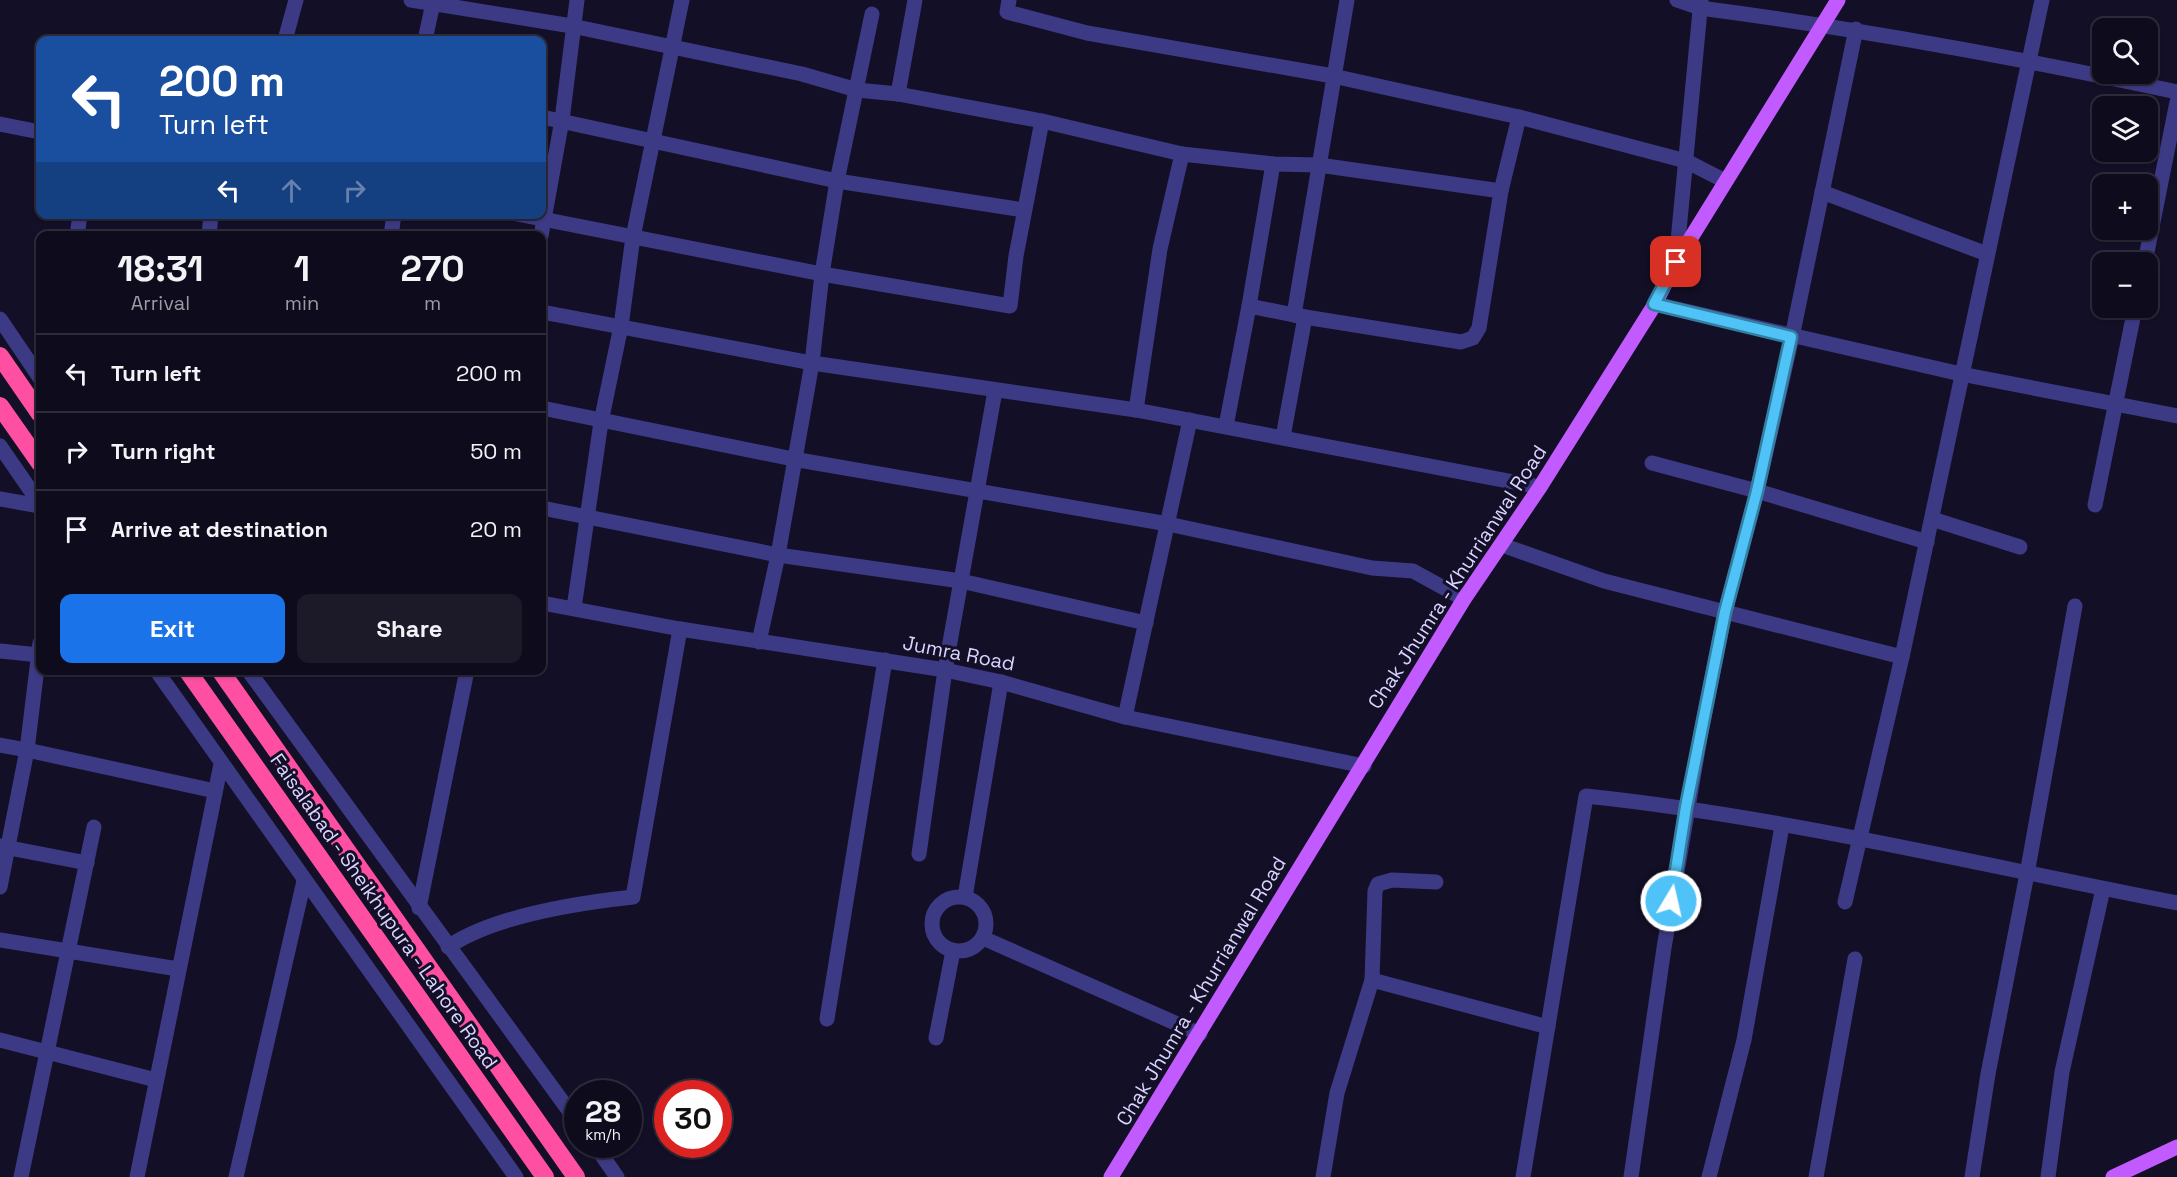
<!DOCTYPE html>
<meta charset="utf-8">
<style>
body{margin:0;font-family:"Space Grotesk",sans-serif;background:#1c1929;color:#f1f3f6;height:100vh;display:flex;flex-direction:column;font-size:22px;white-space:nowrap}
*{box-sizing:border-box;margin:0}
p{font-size:20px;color:#9b9ba3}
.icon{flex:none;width:33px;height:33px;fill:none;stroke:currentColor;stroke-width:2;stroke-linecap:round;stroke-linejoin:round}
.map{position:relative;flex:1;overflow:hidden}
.drawer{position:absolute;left:36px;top:231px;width:510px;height:444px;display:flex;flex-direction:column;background:#0e0b1c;border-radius:12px;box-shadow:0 2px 4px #0004,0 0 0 2px #2e2b3b}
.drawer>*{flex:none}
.guide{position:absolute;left:36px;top:36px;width:510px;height:183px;border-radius:12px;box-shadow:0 2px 4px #0004,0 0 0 2px #2e2b3b;background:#1a4fa0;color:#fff;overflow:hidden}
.controls{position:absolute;left:2092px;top:18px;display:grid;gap:12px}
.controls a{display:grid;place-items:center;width:66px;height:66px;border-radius:12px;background:#0e0b1c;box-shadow:0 2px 4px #0004,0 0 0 2px #2e2b3b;font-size:30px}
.speed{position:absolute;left:564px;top:1080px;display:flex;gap:12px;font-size:30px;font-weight:700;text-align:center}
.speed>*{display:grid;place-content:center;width:78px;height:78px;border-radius:50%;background:#0e0b1c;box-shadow:0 2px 4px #0004,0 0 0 2px #2e2b3b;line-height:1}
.speed small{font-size:15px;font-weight:400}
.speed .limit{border:9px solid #d22;background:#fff;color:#111}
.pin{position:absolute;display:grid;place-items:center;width:51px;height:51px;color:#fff;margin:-26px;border-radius:12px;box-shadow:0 3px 9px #0006}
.me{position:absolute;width:66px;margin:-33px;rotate:9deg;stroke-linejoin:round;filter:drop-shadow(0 0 4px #0008)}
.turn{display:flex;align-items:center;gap:21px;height:126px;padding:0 24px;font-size:27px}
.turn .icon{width:78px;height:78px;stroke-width:2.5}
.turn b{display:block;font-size:42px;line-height:51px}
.lanes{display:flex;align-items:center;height:57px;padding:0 24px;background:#0003;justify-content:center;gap:30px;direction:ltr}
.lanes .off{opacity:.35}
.eta{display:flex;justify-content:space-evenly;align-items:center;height:102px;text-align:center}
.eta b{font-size:36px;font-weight:700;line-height:42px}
.cta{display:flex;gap:12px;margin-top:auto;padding:12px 24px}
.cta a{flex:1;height:69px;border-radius:12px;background:#1a73e8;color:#fff;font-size:24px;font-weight:700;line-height:69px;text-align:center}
.cta a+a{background:#1c1929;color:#f1f3f6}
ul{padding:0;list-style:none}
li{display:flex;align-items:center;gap:18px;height:78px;padding:0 24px;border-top:2px solid #2e2b3b}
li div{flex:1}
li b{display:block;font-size:22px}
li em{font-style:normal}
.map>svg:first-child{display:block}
</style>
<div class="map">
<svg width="2177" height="1177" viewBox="0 0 2177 1177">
<rect width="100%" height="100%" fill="#130f26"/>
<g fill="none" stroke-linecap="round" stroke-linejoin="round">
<!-- minor -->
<g stroke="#3d3a85" stroke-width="15">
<polyline points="411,0 572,26 802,74 857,90 898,94 1042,121 1182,154 1273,164 1319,165 1501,191"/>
<polyline points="1009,0 1007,12 1087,33 1333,76 1519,117 1686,161 1725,181"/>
<path d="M1677 0 1700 8C1861 29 2019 58 2177 92"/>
<polyline points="285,40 296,0"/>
<polyline points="425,40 433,3"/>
<polyline points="898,94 915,0"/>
<polyline points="542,117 837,181 1024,210"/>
<polyline points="0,124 40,132"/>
<polyline points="1822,192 1987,254"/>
<polyline points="517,214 822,274 1010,306 1016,256 1042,121"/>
<polyline points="77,236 80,214"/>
<polyline points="209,236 211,214"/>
<polyline points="391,236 394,214"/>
<polyline points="541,236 562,120 577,0"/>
<polyline points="1676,262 1701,0"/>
<polyline points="2145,262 2177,102"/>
<polyline points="1655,304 1961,374 2177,416"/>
<polyline points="1249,306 1273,164"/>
<polyline points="542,312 812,363 1136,410 1540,487"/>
<polyline points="1305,317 1461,342 1473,338 1479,328 1501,191 1519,117"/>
<polyline points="0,319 40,378"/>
<polyline points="542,408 793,459 1168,524 1372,568 1413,571 1464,599"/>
<polyline points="1136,410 1160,249 1182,154"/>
<polyline points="1226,426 1249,306 1294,315"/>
<polyline points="1283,437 1305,317 1294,315 1347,0"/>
<polyline points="0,446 40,504"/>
<polyline points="1652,463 1757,491 1927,542"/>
<polyline points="0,499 40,506"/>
<polyline points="2095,505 2135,308"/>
<polyline points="542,508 778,555 961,581 1146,623"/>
<polyline points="1932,519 2020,547"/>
<polyline points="1502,545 1604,581 1902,657"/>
<polyline points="542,603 680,629 945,670 1001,682 1125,717 1364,766"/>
<polyline points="574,608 601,422 621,326 633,237 682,0"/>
<polyline points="759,642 778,555 812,363 822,274 837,181 872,14"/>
<polyline points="40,643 27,750 215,791"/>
<polyline points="0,651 39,655"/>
<polyline points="156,670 516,1177"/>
<polyline points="248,670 578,1123"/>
<polyline points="1125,717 1190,420"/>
<polyline points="0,745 27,750 0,887"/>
<polyline points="0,846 87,863"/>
<polyline points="919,854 945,670 995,391"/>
<circle cx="959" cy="924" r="27"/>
<polyline points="965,897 1001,682"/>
<polyline points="1845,902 1902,657 2042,0"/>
<polyline points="419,908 467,670"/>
<polyline points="983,938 1200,1034"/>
<polyline points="0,940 178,969"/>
<path d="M448 947C493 916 578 903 633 897L680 629"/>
<polyline points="1372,980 1548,1027"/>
<polyline points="827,1019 885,660"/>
<polyline points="936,1038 953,951"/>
<polyline points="0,1040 156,1080"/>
<polyline points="594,1144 617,1177"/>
<polyline points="21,1177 94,827"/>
<polyline points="137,1177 221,764"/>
<polyline points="236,1177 304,881"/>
<polyline points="1323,1177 1337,1093 1372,980 1375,891 1378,884 1392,880 1436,882"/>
<path d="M1523 1177 1586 796C1785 817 1980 865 2177 903"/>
<polyline points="1631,1177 1664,948 1701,732 1725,612 1757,491 1792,337 1856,29"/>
<polyline points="1709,1177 1744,1040 1782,826"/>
<polyline points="1816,1177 1855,959"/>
<polyline points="1972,1177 1988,1074 2027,874 2075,606"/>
<polyline points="2048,1177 2062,1072 2103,889"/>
</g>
<!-- major -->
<g stroke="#c25bff" stroke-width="15">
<polyline points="1111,1177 1464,599 1540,487 1655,304 1676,262 1838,0"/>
<polyline points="2113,1177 2177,1147"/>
</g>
<!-- highway -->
<g stroke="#ff4fa3" stroke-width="18">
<polyline points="0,356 40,414"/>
<polyline points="0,406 40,463"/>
<polyline points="187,670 545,1177"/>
<polyline points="220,670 576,1177"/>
</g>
</g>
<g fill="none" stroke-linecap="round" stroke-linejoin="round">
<!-- route casing -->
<g stroke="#337fa1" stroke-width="15">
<polyline id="route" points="1671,901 1686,807 1725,612 1757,491 1791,337 1654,304 1676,262"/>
</g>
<!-- route -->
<use href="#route" stroke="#4fc3f7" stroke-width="10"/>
</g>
<g text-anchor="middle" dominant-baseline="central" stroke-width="6" stroke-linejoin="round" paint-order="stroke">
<!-- street labels -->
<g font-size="20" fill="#d9d4ff" stroke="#130f26">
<text transform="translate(1457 577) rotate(-57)">Chak Jhumra - Khurrianwal Road</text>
<text transform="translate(959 653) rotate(11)">Jumra Road</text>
<text transform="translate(384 911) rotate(55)">Faisalabad - Sheikhupura - Lahore Road</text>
<text transform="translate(1201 991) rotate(-59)">Chak Jhumra - Khurrianwal Road</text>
</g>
</g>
</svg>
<div class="controls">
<a><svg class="icon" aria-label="search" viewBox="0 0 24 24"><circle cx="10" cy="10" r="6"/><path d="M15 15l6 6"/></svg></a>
<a><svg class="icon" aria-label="layers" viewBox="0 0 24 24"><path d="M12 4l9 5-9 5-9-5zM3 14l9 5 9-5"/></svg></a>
<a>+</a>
<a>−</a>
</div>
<div class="speed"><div>28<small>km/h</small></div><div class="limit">30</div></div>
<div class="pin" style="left:1676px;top:262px;background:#d93025"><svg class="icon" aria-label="arrive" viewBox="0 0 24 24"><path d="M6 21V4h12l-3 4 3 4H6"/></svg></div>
<svg class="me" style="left:1671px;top:901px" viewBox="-20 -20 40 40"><circle r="17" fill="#4fc3f7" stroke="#fff" stroke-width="3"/><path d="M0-11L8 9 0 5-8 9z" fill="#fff"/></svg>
<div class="guide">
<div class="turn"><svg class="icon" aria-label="left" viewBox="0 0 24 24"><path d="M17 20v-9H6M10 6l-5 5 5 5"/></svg><div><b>200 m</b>Turn left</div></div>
<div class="lanes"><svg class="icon" aria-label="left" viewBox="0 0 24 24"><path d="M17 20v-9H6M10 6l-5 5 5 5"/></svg><svg class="icon off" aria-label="ahead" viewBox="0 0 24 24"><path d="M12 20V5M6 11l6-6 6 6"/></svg><svg class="icon off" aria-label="right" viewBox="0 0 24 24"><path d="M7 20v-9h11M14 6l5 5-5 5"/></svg></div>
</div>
<section class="drawer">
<div class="eta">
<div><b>18:31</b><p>Arrival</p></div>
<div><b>1</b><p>min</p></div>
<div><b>270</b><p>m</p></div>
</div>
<ul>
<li><svg class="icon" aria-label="left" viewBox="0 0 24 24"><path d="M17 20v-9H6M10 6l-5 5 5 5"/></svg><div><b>Turn left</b></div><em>200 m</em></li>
<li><svg class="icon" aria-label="right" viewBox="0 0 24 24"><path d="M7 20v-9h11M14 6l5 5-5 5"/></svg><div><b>Turn right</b></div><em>50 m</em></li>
<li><svg class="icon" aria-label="arrive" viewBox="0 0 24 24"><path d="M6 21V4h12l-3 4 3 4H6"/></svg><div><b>Arrive at destination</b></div><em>20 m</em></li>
</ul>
<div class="cta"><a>Exit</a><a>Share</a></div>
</section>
</div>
